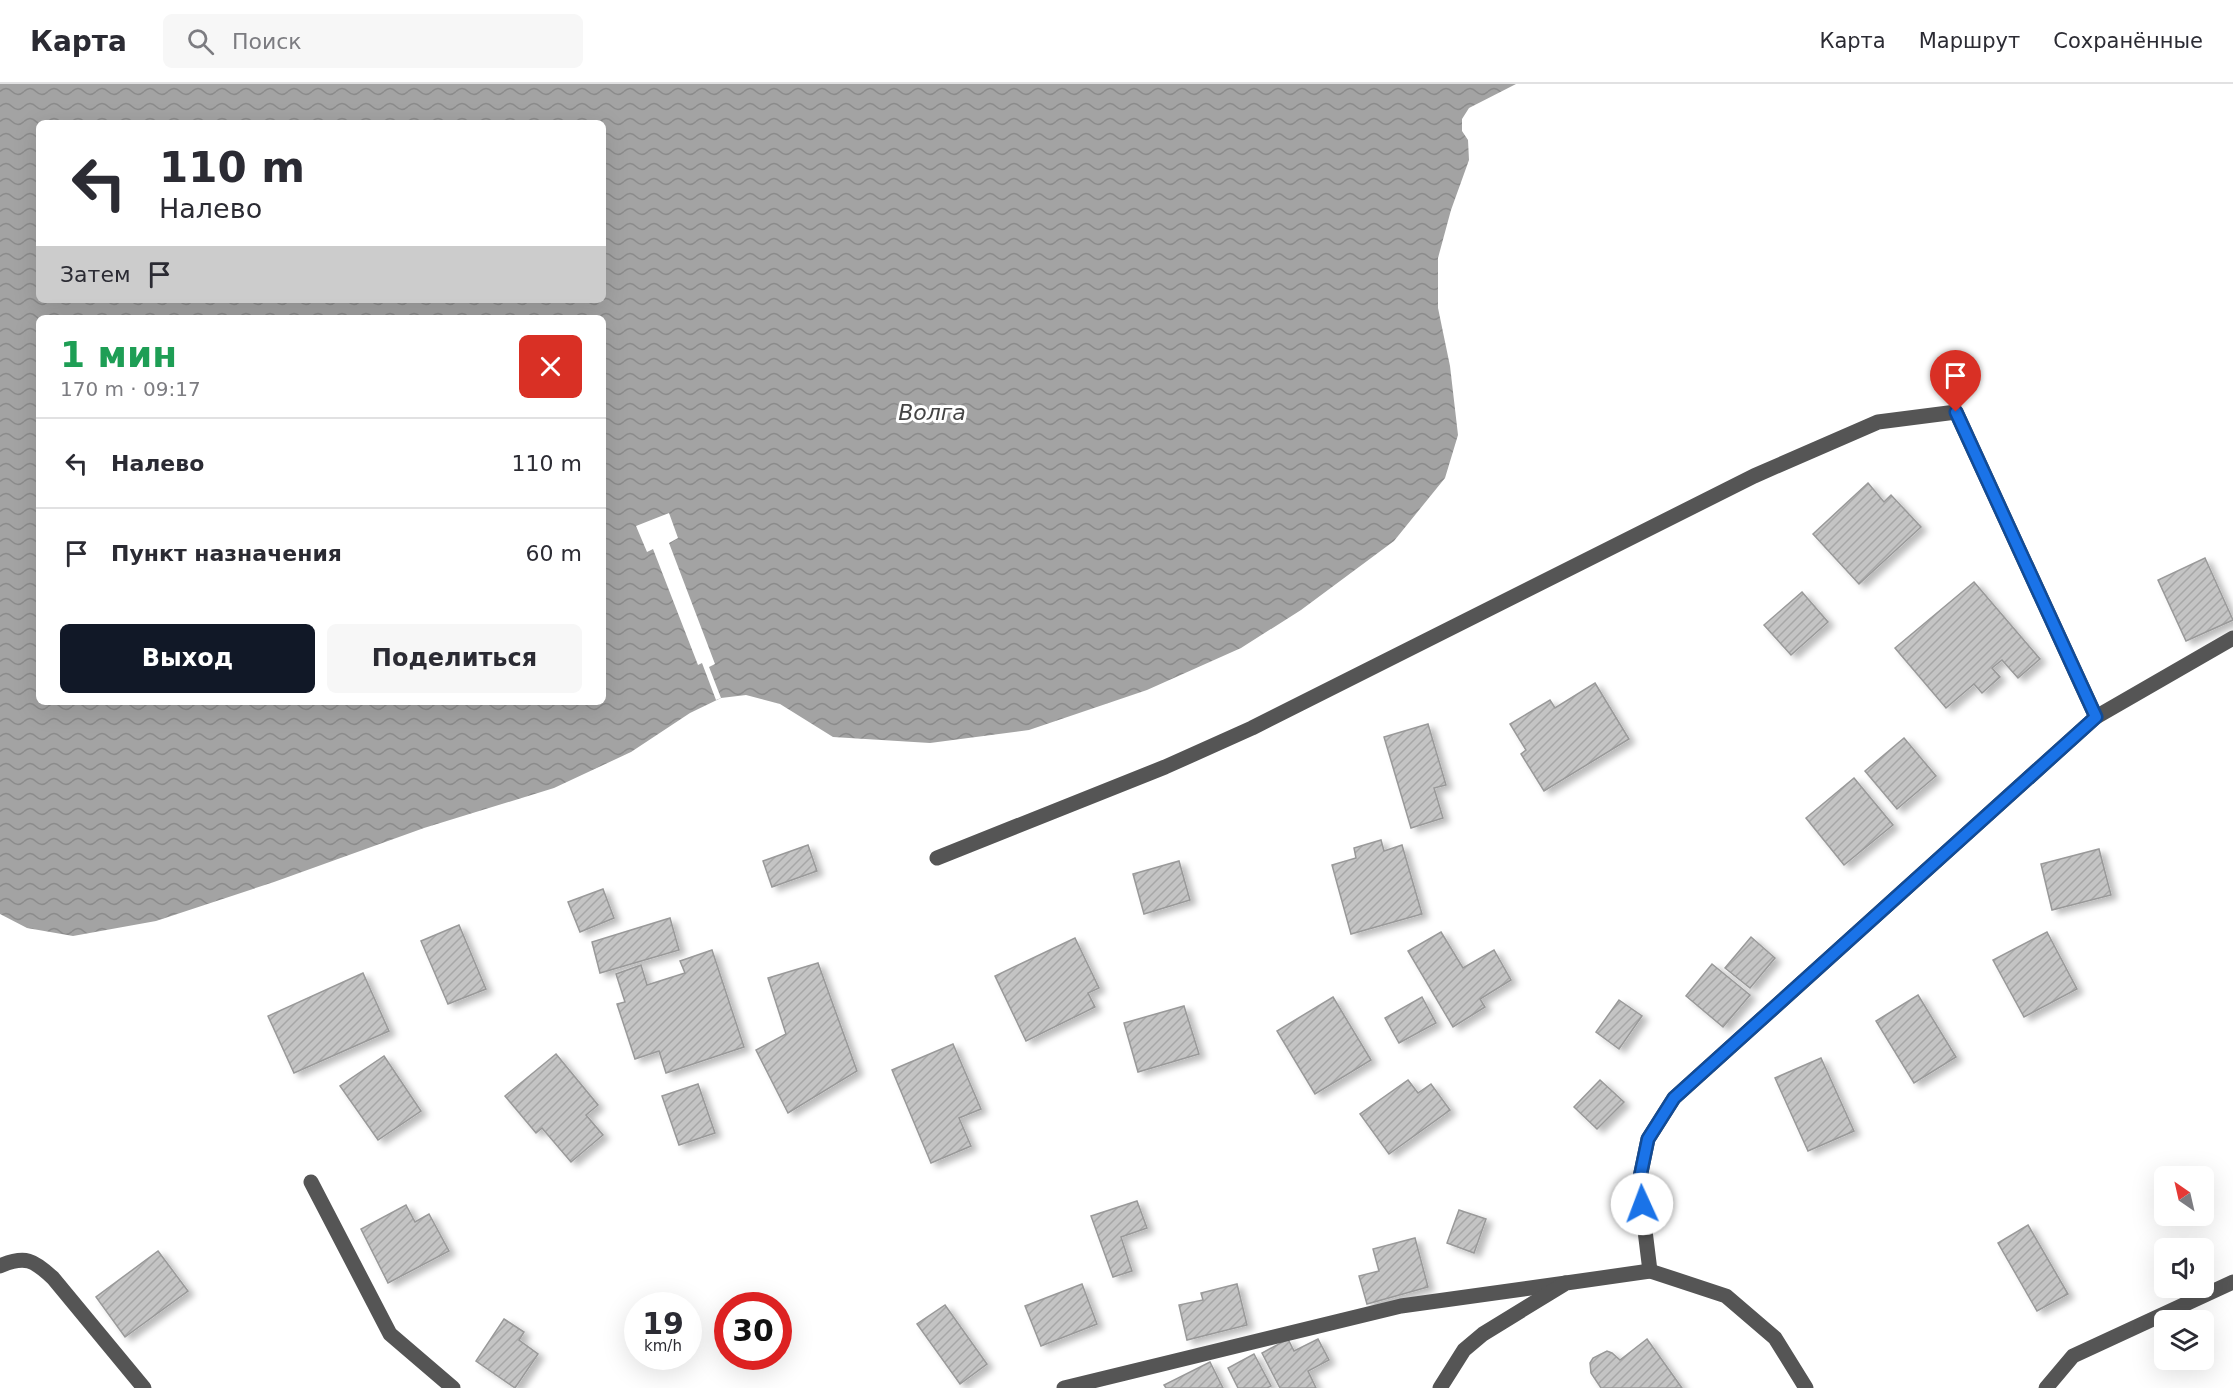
<!DOCTYPE html>
<html lang="ru">
<meta charset="utf-8">
<style>
body{margin:0;font-family:"DejaVu Sans",sans-serif;background:#f7f7f7;color:#2b2b33;height:100vh;display:flex;flex-direction:column;font-size:22px;white-space:nowrap}
*{box-sizing:border-box;margin:0}
p{font-size:20px;color:#7c7c81}
.icon{flex:none;width:33px;height:33px;fill:none;stroke:currentColor;stroke-width:2;stroke-linecap:round;stroke-linejoin:round}
.map{position:relative;flex:1;overflow:hidden}
.panel{position:absolute;left:36px;top:231px;width:570px;height:390px;display:flex;flex-direction:column;background:#fff;border-radius:9px;box-shadow:0 6px 24px #0002}
.panel>*{flex:none}
.hud{position:absolute;left:36px;top:36px;width:570px;height:183px;border-radius:9px;box-shadow:0 6px 24px #0002;background:#fff;color:#2b2b33;overflow:hidden}
.needle{width:39px;rotate:326deg}
.controls{position:absolute;left:2154px;top:1082px;display:grid;gap:12px}
.controls a{display:grid;place-items:center;width:60px;height:60px;border-radius:9px;background:#fff;box-shadow:0 6px 24px #0002;font-size:30px}
.speed{position:absolute;left:624px;top:1208px;display:flex;gap:12px;font-size:30px;font-weight:700;text-align:center}
.speed>*{display:grid;place-content:center;width:78px;height:78px;border-radius:50%;background:#fff;box-shadow:0 6px 24px #0002;line-height:1}
.speed small{font-size:15px;font-weight:400}
.speed .limit{border:9px solid #d22;background:#fff;color:#111}
.pin{position:absolute;display:grid;place-items:center;width:51px;height:51px;color:#fff;margin:-62px -26px;border-radius:50% 50% 50% 0;rotate:-45deg;box-shadow:0 0 6px #0007}
.pin .icon{rotate:45deg}
.me{position:absolute;width:66px;margin:-33px;rotate:358deg;stroke-linejoin:round;filter:drop-shadow(0 0 4px #0008)}
.turn{display:flex;align-items:center;gap:21px;height:126px;padding:0 24px;font-size:27px}
.turn .icon{width:78px;height:78px;stroke-width:2.5}
.turn b{display:block;font-size:42px;line-height:51px}
.then{display:flex;align-items:center;height:57px;padding:0 24px;background:#0003;gap:12px;font-size:22px}
.round{display:grid;place-items:center;flex:none;width:63px;height:63px;border-radius:9px;background:#f7f7f7}
.summary{display:flex;align-items:center;justify-content:space-between;height:102px;padding:0 24px}
h1{font-size:36px;font-weight:600;line-height:45px;color:#1e9e55}
.button{display:flex;gap:12px;margin-top:auto;padding:12px 24px}
.button a{flex:1;height:69px;border-radius:9px;background:#111827;color:#fff;font-size:24px;font-weight:600;line-height:69px;text-align:center}
.button a+a{background:#f7f7f7;color:#2b2b33}
ul{padding:0;list-style:none}
li{display:flex;align-items:center;gap:18px;height:90px;padding:0 24px;border-top:2px solid #e1e1e2}
li div{flex:1}
li b{display:block;font-size:22px}
li em{font-style:normal}
header{display:flex;align-items:center;gap:36px;box-sizing:border-box;height:84px;padding:0 30px;background:#fff;border-bottom:2px solid #e1e1e2}
header strong{font-size:28px}
nav{display:flex;gap:33px;margin-inline-start:auto;font-size:21px}
.search{width:420px;height:54px;background:#f7f7f7;display:flex;align-items:center;gap:15px;box-sizing:border-box;padding:0 21px;border-radius:9px;color:#7c7c81;font-size:22px}
.map>svg:first-child{display:block}
</style>
<header>
<strong>Карта</strong>
<div class="search"><svg class="icon" aria-label="search" viewBox="0 0 24 24"><circle cx="10" cy="10" r="6"/><path d="M15 15l6 6"/></svg>Поиск</div>
<nav><a>Карта</a><a>Маршрут</a><a>Сохранённые</a></nav>
</header>
<div class="map">
<svg width="2233" height="1304" viewBox="0 0 2233 1304">
<defs>
<pattern id="water-waves" width="16" height="10" patternUnits="userSpaceOnUse" patternTransform="scale(1.5)"><rect width="16" height="10" fill="#a3a3a3"/><path d="M0 5q4-4 8 0t8 0" fill="none" stroke="#8b8b8b"/></pattern>
<pattern id="building-hatch" width="6" height="6" patternUnits="userSpaceOnUse" patternTransform="scale(1.5)"><rect width="6" height="6" fill="#c4c4c4"/><path d="M-1 1l2-2M0 6l6-6M5 7l2-2" fill="none" stroke="#a7a7a7"/></pattern>
<filter id="shadow"><feDropShadow dx="6" dy="4" stdDeviation="3" flood-color="#0004"/></filter>
</defs>
<rect width="100%" height="100%" fill="#fff"/>
<!-- water -->
<path fill="url(#water-waves)" fill-rule="evenodd" d="M0 0H1516L1469 24 1462 35V47L1468 56 1469 76 1451 126 1438 174V224L1450 282 1458 351 1445 394 1394 457 1301 526 1241 564 1147 606 1029 646 930 659 833 653 780 620 746 611 721 614 690 629 631 668 554 704 424 744 274 798 156 837 73 852 27 844 0 830ZM39 39H603V216H39ZM39 234H603V618H39Z"/>
<!-- pier -->
<polygon fill="#fff" points="669,429 678,454 669,459 715,580 709,583 721,614 716,616 702,579 698,581 653,465 647,468 636,442"/>
<!-- building -->
<g fill="url(#building-hatch)" stroke="#999" stroke-width="1.5" filter="url(#shadow)">
<polygon points="1868,399 1884,418 1891,411 1921,443 1859,500 1813,450"/>
<polygon points="2205,474 2233,536 2186,557 2158,496"/>
<polygon points="1974,498 2040,575 2018,594 2002,576 1992,584 2000,593 1982,609 1974,600 1946,624 1895,564"/>
<polygon points="1802,508 1828,538 1791,571 1764,541"/>
<polygon points="1595,599 1629,655 1544,707 1521,670 1526,666 1510,640 1550,616 1555,624"/>
<polygon points="1428,640 1446,701 1434,704 1443,734 1411,744 1384,653"/>
<polygon points="1904,654 1936,692 1897,725 1865,687"/>
<polygon points="1854,694 1893,741 1844,781 1806,734"/>
<polygon points="1381,756 1384,767 1402,761 1422,830 1351,850 1332,781 1356,774 1354,764"/>
<polygon points="808,761 817,787 772,803 763,777"/>
<polygon points="2099,765 2111,811 2052,826 2041,780"/>
<polygon points="1179,777 1190,816 1144,830 1133,790"/>
<polygon points="603,805 614,834 580,848 568,818"/>
<polygon points="670,834 679,866 600,889 592,858"/>
<polygon points="459,841 486,905 448,920 421,857"/>
<polygon points="1441,848 1463,884 1494,866 1511,896 1480,915 1485,923 1453,943 1408,867"/>
<polygon points="2047,848 2077,905 2024,933 1993,876"/>
<polygon points="1751,853 1775,874 1750,904 1725,884"/>
<polygon points="1075,854 1099,904 1088,909 1095,923 1026,957 995,892"/>
<polygon points="712,866 744,963 666,989 659,967 635,975 617,920 625,918 616,890 641,881 647,901 685,889 680,877"/>
<polygon points="818,879 857,987 788,1029 756,966 786,950 768,894"/>
<polygon points="1712,880 1750,911 1723,943 1686,912"/>
<polygon points="363,889 389,947 294,989 268,932"/>
<polygon points="1918,911 1956,973 1914,999 1876,937"/>
<polygon points="1333,913 1371,976 1315,1010 1277,947"/>
<polygon points="1422,913 1436,939 1399,959 1385,934"/>
<polygon points="1619,916 1642,932 1619,965 1596,948"/>
<polygon points="1184,922 1199,970 1138,988 1124,939"/>
<polygon points="953,960 981,1025 959,1034 971,1062 931,1079 892,986"/>
<polygon points="556,970 598,1021 586,1031 603,1051 571,1078 542,1044 536,1049 505,1012"/>
<polygon points="384,972 421,1027 378,1056 340,1002"/>
<polygon points="1821,974 1854,1047 1808,1067 1775,994"/>
<polygon points="1408,996 1418,1009 1431,1000 1450,1026 1389,1070 1360,1030"/>
<polygon points="1600,996 1624,1018 1597,1045 1574,1023"/>
<polygon points="698,1000 715,1049 679,1061 662,1012"/>
<polygon points="1137,1117 1147,1144 1121,1153 1132,1187 1113,1193 1091,1132"/>
<polygon points="406,1121 415,1138 429,1130 449,1167 388,1199 361,1145"/>
<polygon points="1459,1126 1486,1135 1474,1169 1447,1159"/>
<polygon points="2028,1141 2068,1210 2037,1227 1998,1159"/>
<polygon points="1415,1154 1428,1203 1367,1220 1359,1192 1379,1187 1373,1165"/>
<polygon points="158,1167 188,1207 125,1253 96,1213"/>
<polygon points="1082,1200 1097,1240 1041,1262 1025,1222"/>
<polygon points="1237,1200 1247,1241 1187,1256 1179,1221 1203,1216 1201,1209"/>
<polygon points="945,1221 987,1280 960,1300 917,1240"/>
<polygon points="504,1235 524,1248 519,1256 538,1270 515,1304 476,1277"/>
<polygon points="1288,1255 1294,1267 1318,1255 1329,1276 1308,1287 1316,1304 1280,1304 1262,1269"/>
<polygon points="1647,1255 1682,1304 1601,1304 1591,1289 1590,1279 1593,1274 1607,1267 1612,1269 1620,1276"/>
<polygon points="1254,1270 1271,1302 1267,1304 1238,1304 1228,1284"/>
<polygon points="1210,1278 1223,1304 1166,1304 1164,1301"/>
</g>
<g fill="none" stroke-linecap="round" stroke-linejoin="round">
<!-- minor -->
<g stroke="#555" stroke-width="15">
<polyline points="2096,633 2233,554"/>
<polyline points="937,774 1165,683 1252,644 1754,392 1878,338 1956,328 2096,633 1674,1014 1648,1055 1639,1098 1650,1187"/>
<polyline points="311,1098 390,1250 453,1304"/>
<path d="M0 1182C25 1171 34 1176 53 1194L144 1304"/>
<polyline points="1064,1304 1401,1222 1566,1199"/>
<polyline points="1440,1304 1464,1266 1483,1250 1566,1199 1650,1187 1726,1212 1775,1254 1806,1304"/>
<polyline points="2046,1304 2073,1272 2233,1198"/>
</g>
</g>
<g fill="none" stroke-linecap="round" stroke-linejoin="round">
<!-- route casing -->
<g stroke="#114b97" stroke-width="15">
<polyline id="route" points="1642,1120 1639,1098 1648,1055 1674,1014 2096,633 1956,328"/>
</g>
<!-- route -->
<use href="#route" stroke="#1a73e8" stroke-width="10"/>
</g>
<g text-anchor="middle" dominant-baseline="central" stroke-width="6" stroke-linejoin="round" paint-order="stroke">
<!-- water labels -->
<g font-size="22" font-style="italic" fill="#444" stroke="#fff">
<text x="932" y="328">Волга</text>
</g>
</g>
</svg>
<div class="controls">
<a><svg class="needle" viewBox="-14 -14 28 28"><path d="M0-13l5 13h-10z" fill="#e53935"/><path d="M0 13l5-13h-10z" fill="#7c7c81"/></svg></a>
<a><svg class="icon" aria-label="sound" viewBox="0 0 24 24"><path d="M4 9h4l5-4v14l-5-4H4zM17 9q2 3 0 6"/></svg></a>
<a><svg class="icon" aria-label="layers" viewBox="0 0 24 24"><path d="M12 4l9 5-9 5-9-5zM3 14l9 5 9-5"/></svg></a>
</div>
<div class="speed"><div>19<small>km/h</small></div><div class="limit">30</div></div>
<div class="pin" style="left:1956px;top:328px;background:#d93025"><svg class="icon" aria-label="arrive" viewBox="0 0 24 24"><path d="M6 21V4h12l-3 4 3 4H6"/></svg></div>
<svg class="me" style="left:1642px;top:1120px" viewBox="-20 -20 40 40"><circle r="19" fill="#fff"/><path d="M0-13L10 11 0 6-10 11z" fill="#1a73e8"/></svg>
<div class="hud">
<div class="turn"><svg class="icon" aria-label="left" viewBox="0 0 24 24"><path d="M17 20v-9H6M10 6l-5 5 5 5"/></svg><div><b>110 m</b>Налево</div></div>
<div class="then">Затем<svg class="icon" aria-label="arrive" viewBox="0 0 24 24"><path d="M6 21V4h12l-3 4 3 4H6"/></svg></div>
</div>
<section class="panel">
<div class="summary"><div><h1>1 мин</h1><p>170 m · 09:17</p></div><a class="round" style="background:#d93025;color:#fff"><svg class="icon" aria-label="close" viewBox="0 0 24 24"><path d="M6 6l12 12M18 6L6 18"/></svg></a></div>
<ul>
<li><svg class="icon" aria-label="left" viewBox="0 0 24 24"><path d="M17 20v-9H6M10 6l-5 5 5 5"/></svg><div><b>Налево</b></div><em>110 m</em></li>
<li><svg class="icon" aria-label="arrive" viewBox="0 0 24 24"><path d="M6 21V4h12l-3 4 3 4H6"/></svg><div><b>Пункт назначения</b></div><em>60 m</em></li>
</ul>
<div class="button"><a>Выход</a><a>Поделиться</a></div>
</section>
</div>
